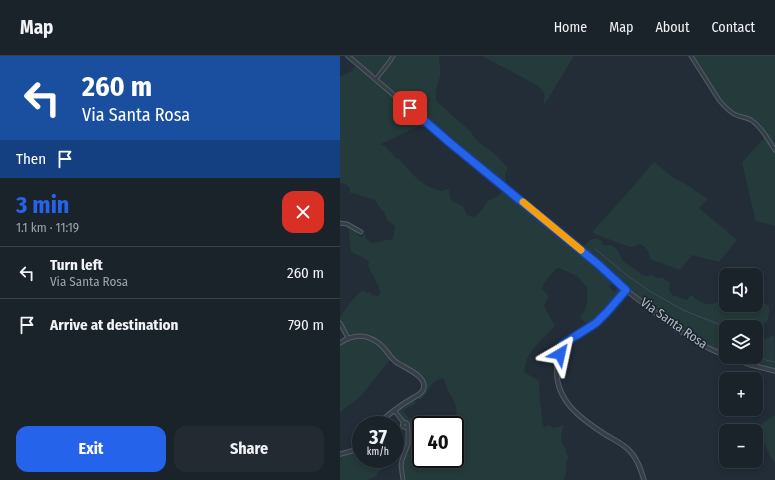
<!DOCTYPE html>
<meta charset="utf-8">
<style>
body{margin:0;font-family:"Fira Sans Condensed",sans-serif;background:#232a32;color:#f1f3f6;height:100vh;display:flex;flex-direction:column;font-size:15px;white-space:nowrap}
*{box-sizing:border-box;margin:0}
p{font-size:13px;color:#9fa4a8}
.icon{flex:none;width:22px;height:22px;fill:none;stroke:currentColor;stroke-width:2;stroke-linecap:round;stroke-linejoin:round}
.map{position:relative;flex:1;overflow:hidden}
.drawer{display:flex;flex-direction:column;background:#1a222a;width:340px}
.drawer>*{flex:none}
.guide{background:#1a4fa0;color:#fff;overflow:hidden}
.controls{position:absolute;left:379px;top:212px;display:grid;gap:8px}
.controls a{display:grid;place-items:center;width:44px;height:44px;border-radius:8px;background:#1a222a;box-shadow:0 2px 6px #0003,0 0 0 1px #383f47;font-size:20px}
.speed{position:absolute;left:12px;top:360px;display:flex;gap:8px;font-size:20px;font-weight:700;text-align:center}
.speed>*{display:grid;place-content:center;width:52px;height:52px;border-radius:50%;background:#1a222a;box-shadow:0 2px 6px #0003,0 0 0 1px #383f47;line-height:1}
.speed small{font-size:10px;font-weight:400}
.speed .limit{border:2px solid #111;border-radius:6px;background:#fff;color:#111}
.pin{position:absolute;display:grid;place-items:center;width:34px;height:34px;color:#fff;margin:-17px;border-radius:8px;box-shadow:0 2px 6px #0006}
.me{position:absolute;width:44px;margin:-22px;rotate:36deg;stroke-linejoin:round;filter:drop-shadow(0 0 3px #0008)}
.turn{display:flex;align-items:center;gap:14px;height:84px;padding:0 16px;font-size:18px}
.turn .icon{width:52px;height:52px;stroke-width:2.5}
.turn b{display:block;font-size:28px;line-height:34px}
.then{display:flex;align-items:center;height:38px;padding:0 16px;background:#0003;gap:8px;font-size:15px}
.round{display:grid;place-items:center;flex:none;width:42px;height:42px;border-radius:12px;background:#232a32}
.summary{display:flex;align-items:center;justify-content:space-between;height:68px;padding:0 16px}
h1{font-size:24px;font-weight:700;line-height:30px;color:#2563eb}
.action{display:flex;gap:8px;margin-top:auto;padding:8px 16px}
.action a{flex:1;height:46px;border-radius:12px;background:#2563eb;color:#fff;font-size:16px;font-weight:700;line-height:46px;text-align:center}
.action a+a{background:#232a32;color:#f1f3f6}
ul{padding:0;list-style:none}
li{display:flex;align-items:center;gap:12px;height:52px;padding:0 16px;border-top:1px solid #383f47}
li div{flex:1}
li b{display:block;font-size:15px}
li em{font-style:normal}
header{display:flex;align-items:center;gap:24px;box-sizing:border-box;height:56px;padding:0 20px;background:#1a222a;border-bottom:1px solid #383f47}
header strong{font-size:19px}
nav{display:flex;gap:22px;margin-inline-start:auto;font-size:14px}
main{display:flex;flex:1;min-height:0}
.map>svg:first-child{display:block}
</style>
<header>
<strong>Map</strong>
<nav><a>Home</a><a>Map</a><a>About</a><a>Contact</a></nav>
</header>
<main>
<section class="drawer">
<div class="guide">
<div class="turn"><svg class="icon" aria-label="left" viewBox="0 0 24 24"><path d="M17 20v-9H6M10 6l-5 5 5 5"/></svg><div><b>260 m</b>Via Santa Rosa</div></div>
<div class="then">Then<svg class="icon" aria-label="arrive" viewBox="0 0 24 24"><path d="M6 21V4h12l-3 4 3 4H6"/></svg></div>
</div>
<div class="summary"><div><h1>3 min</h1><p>1.1 km · 11:19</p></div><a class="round" style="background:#d93025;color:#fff"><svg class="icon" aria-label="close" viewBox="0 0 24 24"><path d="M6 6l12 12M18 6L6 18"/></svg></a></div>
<ul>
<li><svg class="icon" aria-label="left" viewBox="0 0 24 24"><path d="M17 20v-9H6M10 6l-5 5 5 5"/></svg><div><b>Turn left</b><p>Via Santa Rosa</p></div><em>260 m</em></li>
<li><svg class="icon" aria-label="arrive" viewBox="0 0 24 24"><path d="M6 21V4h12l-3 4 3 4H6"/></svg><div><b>Arrive at destination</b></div><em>790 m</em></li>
</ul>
<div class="action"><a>Exit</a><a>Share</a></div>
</section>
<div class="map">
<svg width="435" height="424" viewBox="0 0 435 424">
<rect width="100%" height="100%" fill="#222d38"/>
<!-- green -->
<g fill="#253a3a">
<path d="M11 0H50C47 7 41 17 33 18Z"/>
<path d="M54 0H99C99 6 101 14 100 20 98 29 94 36 97 46L131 76 136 84 156 99 168 112 165 118 166 126 164 129 40 25 39 23 50 9Z"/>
<path d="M142 0H234L203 51C206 38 205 34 193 27Z"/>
<path d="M353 0H435V81L433 83 435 85V91C429 82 423 71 414 64 404 58 396 59 386 50 374 37 362 15 353 0Z"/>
<path d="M17 9 84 67 83 68 41 88 42 90 44 89 57 103H59C70 115 79 128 95 133 100 135 103 136 107 133L109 134C109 146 113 146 123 150L126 158 129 160 133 161 137 159 140 156 148 145 158 140 165 133 268 219 274 225 269 231 274 236 278 231 276 228 282 234 281 237 264 257 248 270 240 261C249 252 247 242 247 231L237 220 219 212H217C212 218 204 225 202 233L208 239V242L204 250 214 268V271C203 283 182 299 185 317L195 322 199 326 200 345 203 370 204 371 210 369 213 372 219 371 223 369 224 370C220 378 220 387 226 393 226 397 226 398 229 400L226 406 227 413 224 424H65L64 407 70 388 69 377 70 373 68 367C64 364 57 359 58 353L72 344 75 346V348L62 355 81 372V403H115V369H90L111 365C122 357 114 345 109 336 107 332 105 326 103 322 92 325 93 327 88 335 86 338 83 341 81 343H79L78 341 81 339 84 325 58 306 36 284 8 278 0 264V262C6 251 13 242 23 234L27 238 29 236 32 239 38 240 40 237 39 231 36 226 34 220 31 216 28 209 29 207 26 203 11 196 8 170 13 172 20 181H22L25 178 26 179 25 180 26 182 32 187 53 183 55 170 47 164 44 156 40 152 35 144 18 139 19 138 10 137C10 129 7 128 0 127V21L10 16Z"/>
<polygon points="425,81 435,97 435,170 416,165 415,163 402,106"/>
<path d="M314 106 335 123 344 127 368 143 359 152 397 184 379 206 352 199 340 214 310 203C309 196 306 191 300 188L292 191 287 190 255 178 252 176 283 142Z"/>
<path d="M256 182 262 185 263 189H271L274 191 278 195 283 205 303 219 307 220 312 219 317 222H323L325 224 330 226 329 234 332 239 347 244 351 239C358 245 367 251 376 247 379 245 383 241 386 238V249H416V231C417 235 417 239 418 242 420 246 426 248 429 250 429 254 429 259 428 263 425 274 395 271 386 271V298C378 295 369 291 361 287 349 281 339 272 328 264 299 242 272 217 243 194V191L250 184Z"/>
<polygon points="434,279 435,314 421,310 393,301 416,301 416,288 417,288 424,283"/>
<path d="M17 282C34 282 41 291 51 303L20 341 0 356V289L9 283Z"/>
<path d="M435 359V407L430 400 424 386 417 376C419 369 429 363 435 359Z"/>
<polygon points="21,391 21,403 33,403 42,414 36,417 38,419 28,424 0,424 0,400 15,396"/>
</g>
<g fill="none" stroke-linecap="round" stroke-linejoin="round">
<!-- stream -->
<g stroke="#384c60" stroke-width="1">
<polyline points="255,193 288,220 311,236 345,255 386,271"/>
<polyline points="416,298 426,304 435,306"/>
</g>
<!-- minor casing -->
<g stroke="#535d66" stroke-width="5">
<g id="minor">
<path d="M351 0 379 44C384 50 389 56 396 59 401 61 406 61 411 64 422 71 428 84 435 94"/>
<polyline points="36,23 50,5 53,0"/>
<polyline points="0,167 7,168 21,176"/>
<polyline points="0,267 8,282"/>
<polyline points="54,354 64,367"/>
<circle cx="65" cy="369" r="2.5"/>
<polyline points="63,424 61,409 62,404 68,388 68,374 67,370"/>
</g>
</g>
<!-- tertiary casing -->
<g stroke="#535d66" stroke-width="5.5">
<g id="tertiary">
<polyline points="8,0 109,86 259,209 286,234 338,274 368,292 386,300"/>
<path d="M286 234C276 245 267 258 255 268 246 274 231 280 224 287 219 293 218 304 217 311 214 344 241 363 266 379 273 383 283 388 289 394 297 402 301 413 304 424"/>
<path d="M0 287C14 277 29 278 42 290 47 295 50 301 56 306 64 312 89 320 83 334 81 338 77 340 73 342 60 349 48 359 36 369"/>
<polyline points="389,301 411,309 435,315"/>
<polyline points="0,398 12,395 21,389"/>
</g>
</g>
<!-- minor -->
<use href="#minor" stroke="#363f48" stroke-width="3"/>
<!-- tertiary -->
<use href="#tertiary" stroke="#363f48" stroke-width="3.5"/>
</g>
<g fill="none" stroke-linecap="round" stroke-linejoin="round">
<!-- route casing -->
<g stroke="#184099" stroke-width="10">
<polyline id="route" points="70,52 109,86 259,209 286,234 267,256 256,267 226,286 222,289 220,298"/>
</g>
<!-- route -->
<use href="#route" stroke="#2563eb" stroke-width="7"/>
<!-- slow -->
<polyline stroke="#f59e0b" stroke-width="7" points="183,146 241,194"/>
</g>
<g text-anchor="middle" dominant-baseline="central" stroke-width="3" stroke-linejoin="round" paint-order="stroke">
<!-- street labels -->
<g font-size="13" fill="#b0bac4" stroke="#1b242d">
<text transform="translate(334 267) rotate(35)">Via Santa Rosa</text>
</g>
</g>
</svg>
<div class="controls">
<a><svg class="icon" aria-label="sound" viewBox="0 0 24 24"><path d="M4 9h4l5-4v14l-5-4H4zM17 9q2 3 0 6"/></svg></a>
<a><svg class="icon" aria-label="layers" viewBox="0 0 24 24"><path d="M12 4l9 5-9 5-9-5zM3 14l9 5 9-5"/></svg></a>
<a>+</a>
<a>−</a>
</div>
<div class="speed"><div>37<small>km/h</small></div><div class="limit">40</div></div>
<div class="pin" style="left:70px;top:52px;background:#d93025"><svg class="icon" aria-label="arrive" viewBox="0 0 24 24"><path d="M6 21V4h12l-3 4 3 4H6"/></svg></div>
<svg class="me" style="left:220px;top:298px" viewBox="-20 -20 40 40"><path d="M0-17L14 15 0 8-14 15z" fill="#2563eb" stroke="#fff" stroke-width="4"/></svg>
</div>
</main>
